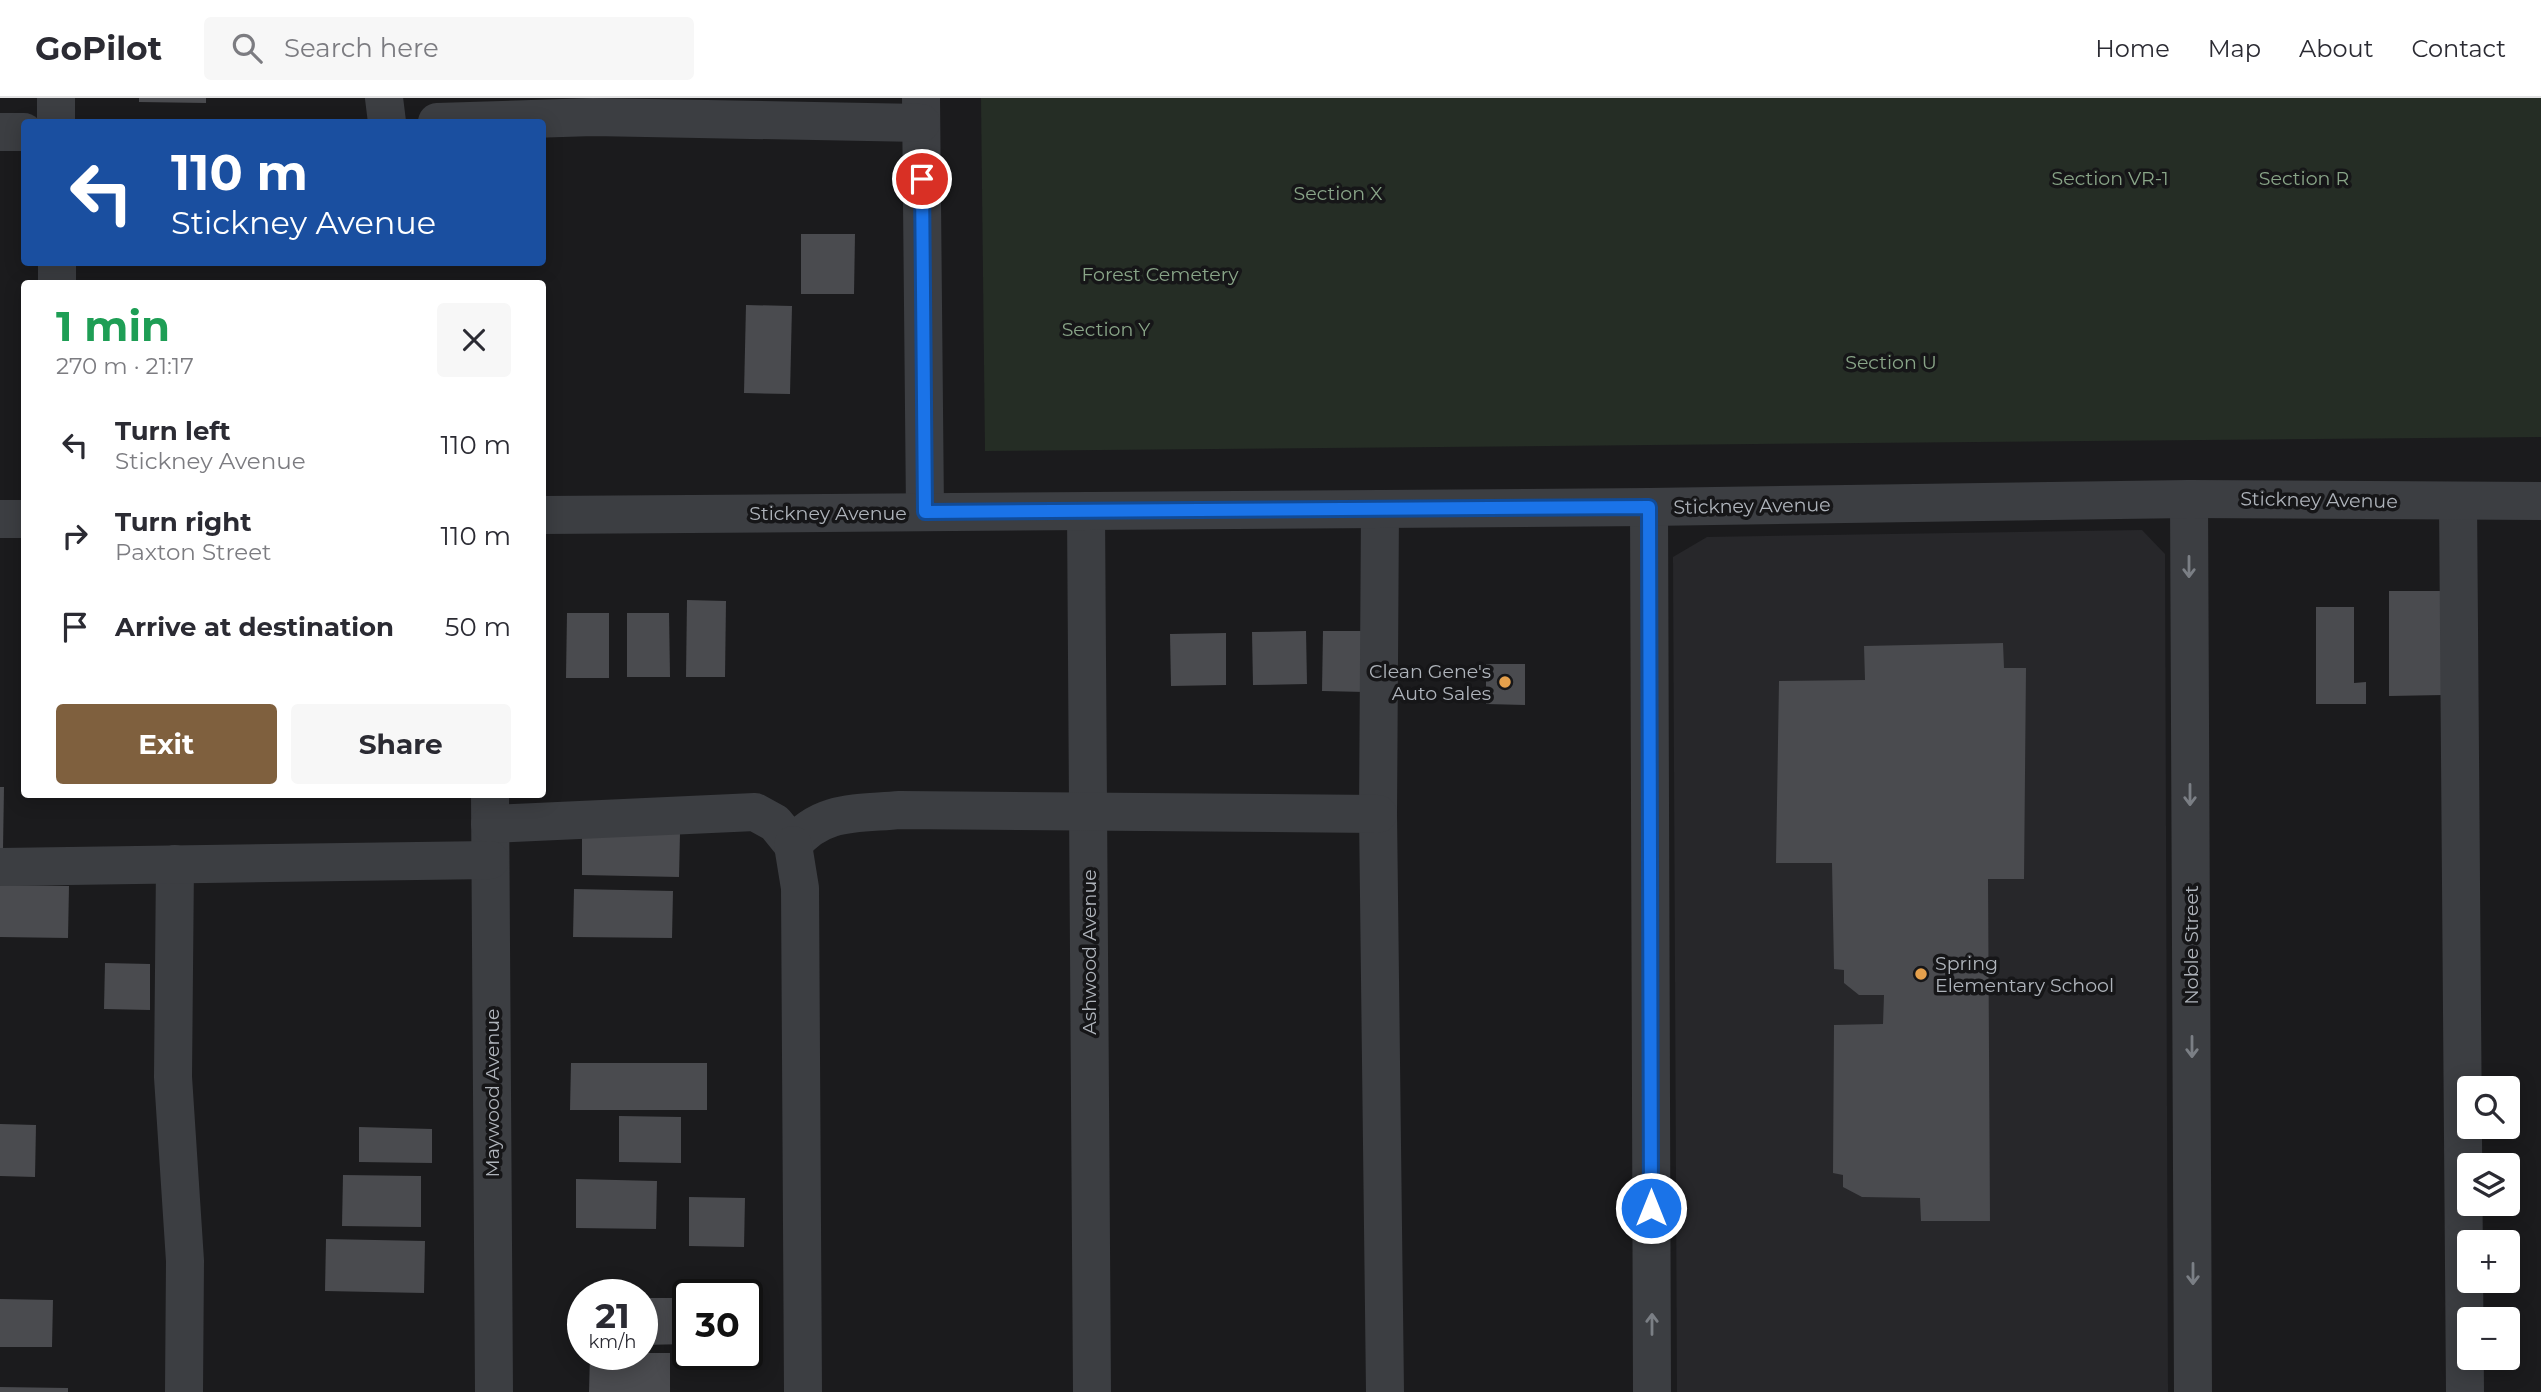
<!DOCTYPE html>
<meta charset="utf-8">
<style>
body{margin:0;font-family:Montserrat,sans-serif;background:#f7f7f7;color:#2b2b33;height:100vh;display:flex;flex-direction:column;font-size:26px;white-space:nowrap}
*{box-sizing:border-box;margin:0}
p{font-size:23px;color:#7c7c81}
.icon{flex:none;width:38px;height:38px;fill:none;stroke:currentColor;stroke-width:2;stroke-linecap:round;stroke-linejoin:round}
.map{position:relative;flex:1;overflow:hidden}
.drawer{position:absolute;left:21px;top:182px;width:525px;height:518px;display:flex;flex-direction:column;background:#fff;border-radius:7px;box-shadow:0 4px 18px #0003}
.drawer>*{flex:none}
.top-card{position:absolute;left:21px;top:21px;width:525px;height:147px;border-radius:7px;box-shadow:0 4px 18px #0003;background:#1a4fa0;color:#fff;overflow:hidden}
.tools{position:absolute;left:2457px;top:978px;display:grid;gap:14px}
.tools a{display:grid;place-items:center;width:63px;height:63px;border-radius:7px;background:#fff;box-shadow:0 4px 18px #0003;font-size:35px}
.speed{position:absolute;left:567px;top:1181px;display:flex;gap:14px;font-size:35px;font-weight:700;text-align:center}
.speed>*{display:grid;place-content:center;width:91px;height:91px;border-radius:50%;background:#fff;box-shadow:0 4px 18px #0003;line-height:1}
.speed small{font-size:18px;font-weight:400}
.speed .limit{border:4px solid #111;border-radius:10px;background:#fff;color:#111}
.pin{position:absolute;display:grid;place-items:center;width:60px;height:60px;color:#fff;margin:-30px;border:4px solid #fff;border-radius:50%;box-shadow:0 2px 7px #0007}
.me{position:absolute;width:77px;margin:-38px;rotate:0deg;stroke-linejoin:round;filter:drop-shadow(0 0 5px #0008)}
.turn{display:flex;align-items:center;gap:24px;height:147px;padding:0 35px;font-size:32px}
.turn .icon{width:91px;height:91px;stroke-width:2.5}
.turn b{display:block;font-size:49px;line-height:60px}
.round{display:grid;place-items:center;flex:none;width:74px;height:74px;border-radius:7px;background:#f7f7f7}
.headline{display:flex;align-items:center;justify-content:space-between;height:119px;padding:0 35px}
h1{font-size:42px;font-weight:700;line-height:52px;color:#1e9e55}
.cta{display:flex;gap:14px;margin-top:auto;padding:14px 35px}
.cta a{flex:1;height:80px;border-radius:7px;background:#7f603e;color:#fff;font-size:28px;font-weight:700;line-height:80px;text-align:center}
.cta a+a{background:#f7f7f7;color:#2b2b33}
ul{padding:0;list-style:none}
li{display:flex;align-items:center;gap:21px;height:91px;padding:0 35px}
li div{flex:1}
li b{display:block;font-size:26px}
li em{font-style:normal}
header{display:flex;align-items:center;gap:42px;box-sizing:border-box;height:98px;padding:0 35px;background:#fff;border-bottom:2px solid #e1e1e2}
header strong{font-size:33px}
nav{display:flex;gap:38px;margin-inline-start:auto;font-size:24px}
.search{width:490px;height:63px;background:#f7f7f7;display:flex;align-items:center;gap:18px;box-sizing:border-box;padding:0 24px;border-radius:7px;color:#7c7c81;font-size:26px}
.map>svg:first-child{display:block}
</style>
<header>
<strong>GoPilot</strong>
<div class="search"><svg class="icon" aria-label="search" viewBox="0 0 24 24"><circle cx="10" cy="10" r="6"/><path d="M15 15l6 6"/></svg>Search here</div>
<nav><a>Home</a><a>Map</a><a>About</a><a>Contact</a></nav>
</header>
<div class="map">
<svg width="2541" height="1294" viewBox="0 0 2541 1294">
<rect width="100%" height="100%" fill="#1b1b1d"/>
<!-- built -->
<polygon fill="#27272a" points="2142,432 2165,456 2168,1294 1677,1294 1673,459 1707,439"/>
<!-- green -->
<polygon fill="#252d25" points="981,0 2541,0 2541,339 985,353"/>
<!-- building -->
<g fill="#4a4b4f">
<polygon points="139,0 206,0 206,5 139,4"/>
<polygon points="801,136 855,136 854,196 801,196"/>
<polygon points="746,207 792,208 790,296 744,295"/>
<polygon points="2389,493 2443,493 2444,597 2389,598"/>
<polygon points="687,502 726,503 725,579 686,579"/>
<polygon points="2316,509 2354,509 2354,585 2366,584 2366,606 2316,606"/>
<polygon points="567,515 609,515 609,580 566,580"/>
<polygon points="627,515 669,515 670,579 627,579"/>
<polygon points="1306,533 1307,586 1253,587 1252,534"/>
<polygon points="1323,533 1366,533 1365,594 1322,593"/>
<polygon points="1226,535 1226,587 1171,588 1170,536"/>
<polygon points="2003,545 2004,570 2026,570 2024,781 1988,781 1990,1123 1921,1123 1920,1100 1862,1099 1843,1089 1843,1077 1833,1075 1834,927 1883,926 1884,897 1859,897 1844,885 1844,872 1834,871 1832,765 1776,765 1779,583 1865,582 1864,548"/>
<polygon points="1486,566 1525,566 1525,607 1486,606"/>
<polygon points="0,689 4,689 3,751 0,751"/>
<polygon points="582,733 680,735 679,779 582,777"/>
<polygon points="0,787 69,788 68,840 0,839"/>
<polygon points="574,791 673,793 672,840 573,839"/>
<polygon points="105,865 150,866 150,912 104,911"/>
<polygon points="571,965 707,965 707,1012 570,1012"/>
<polygon points="619,1018 681,1019 681,1065 619,1064"/>
<polygon points="0,1026 36,1027 35,1079 0,1078"/>
<polygon points="359,1029 432,1031 432,1065 359,1064"/>
<polygon points="343,1077 421,1078 421,1129 342,1128"/>
<polygon points="576,1081 657,1083 656,1131 576,1130"/>
<polygon points="689,1099 745,1100 744,1149 689,1148"/>
<polygon points="326,1141 425,1143 424,1195 325,1193"/>
<polygon points="642,1200 688,1200 688,1246 642,1247"/>
<polygon points="0,1201 53,1202 52,1249 0,1249"/>
<polygon points="642,1255 670,1255 670,1294 589,1294 590,1256"/>
<polygon points="0,1289 68,1290 68,1294 0,1294"/>
</g>
<g fill="none" stroke-linecap="round" stroke-linejoin="round">
<!-- minor -->
<g stroke="#3c3e42" stroke-width="38">
<polyline points="56,0 56,24"/>
<polyline points="384,0 387,24"/>
<polyline points="921,0 925,414"/>
<polyline points="437,24 593,19 921,25"/>
<polyline points="0,34 24,34"/>
<polyline points="57,164 57,186"/>
<polyline points="2189,401 2193,1294"/>
<polyline points="2458,403 2465,1294"/>
<polyline points="1649,409 1652,1294"/>
<polyline points="1380,411 1378,716 1385,1294"/>
<polyline points="1086,413 1092,1294"/>
<polyline points="542,417 1649,409 2189,401 2541,403"/>
<polyline points="0,421 24,421"/>
<polyline points="490,696 494,1294"/>
<path d="M490 726 755 714 775 725 793 747C821 711 858 716 900 712L1378 716"/>
<polyline points="793,747 800,790 803,1294"/>
<polyline points="175,766 173,979 185,1163 184,1294"/>
<polyline points="0,769 490,762"/>
</g>
</g>
<!-- one-way arrows -->
<defs><path id="oneway-shaft" d="M-6 0H5M1.5-3L5.5 0L1.5 3" fill="none" stroke-width="1.6" stroke-linecap="round" stroke-linejoin="round" transform="scale(1.75)"/></defs>
<g stroke="#7b7f85">
<use href="#oneway-shaft" transform="translate(2189 469) rotate(90)"/>
<use href="#oneway-shaft" transform="translate(2190 697) rotate(90)"/>
<use href="#oneway-shaft" transform="translate(2192 949) rotate(90)"/>
<use href="#oneway-shaft" transform="translate(2193 1176) rotate(90)"/>
<use href="#oneway-shaft" transform="translate(1652 1226) rotate(-90)"/>
</g>
<g fill="none" stroke-linecap="round" stroke-linejoin="round">
<!-- route casing -->
<g stroke="#114b97" stroke-width="18">
<polyline id="route" points="922,81 925,414 1649,409 1651,1110"/>
</g>
<!-- route -->
<use href="#route" stroke="#1a73e8" stroke-width="12"/>
</g>
<!-- markers -->
<g fill="#e5a04c" stroke="#161618" stroke-width="2.5">
<circle cx="1505" cy="584" r="7"/>
<circle cx="1921" cy="876" r="7"/>
</g>
<g text-anchor="middle" dominant-baseline="central" stroke-width="7" stroke-linejoin="round" paint-order="stroke">
<!-- park labels -->
<g font-size="19" fill="#89a588" stroke="#161618">
<text x="2110" y="80">Section VR-1</text>
<text x="2304" y="80">Section R</text>
<text x="1338" y="95">Section X</text>
<text x="1160" y="176">Forest Cemetery</text>
<text x="1106" y="231">Section Y</text>
<text x="1891" y="264">Section U</text>
</g>
<!-- street labels -->
<g font-size="19" fill="#afb4bb" stroke="#161618">
<text transform="translate(2319 402) rotate(1)">Stickney Avenue</text>
<text transform="translate(1752 408) rotate(-1)">Stickney Avenue</text>
<text x="828" y="415">Stickney Avenue</text>
<text transform="translate(2191 847) rotate(-90)">Noble Street</text>
<text transform="translate(1089 854) rotate(-90)">Ashwood Avenue</text>
<text transform="translate(492 995) rotate(-90)">Maywood Avenue</text>
</g>
<!-- poi labels -->
<g font-size="19" fill="#afb4bb" stroke="#161618" text-anchor="end">
<text x="1491" y="573">Clean Gene's<tspan x="1491" dy="22">Auto Sales</tspan></text>
<text x="1935" y="865" text-anchor="start">Spring<tspan x="1935" dy="22">Elementary School</tspan></text>
</g>
</g>
</svg>
<div class="tools">
<a><svg class="icon" aria-label="search" viewBox="0 0 24 24"><circle cx="10" cy="10" r="6"/><path d="M15 15l6 6"/></svg></a>
<a><svg class="icon" aria-label="layers" viewBox="0 0 24 24"><path d="M12 4l9 5-9 5-9-5zM3 14l9 5 9-5"/></svg></a>
<a>+</a>
<a>−</a>
</div>
<div class="speed"><div>21<small>km/h</small></div><div class="limit">30</div></div>
<div class="pin" style="left:922px;top:81px;background:#d93025"><svg class="icon" aria-label="arrive" viewBox="0 0 24 24"><path d="M6 21V4h12l-3 4 3 4H6"/></svg></div>
<svg class="me" style="left:1651px;top:1110px" viewBox="-20 -20 40 40"><circle r="17" fill="#1a73e8" stroke="#fff" stroke-width="3"/><path d="M0-11L8 9 0 5-8 9z" fill="#fff"/></svg>
<div class="top-card">
<div class="turn"><svg class="icon" aria-label="left" viewBox="0 0 24 24"><path d="M17 20v-9H6M10 6l-5 5 5 5"/></svg><div><b>110 m</b>Stickney Avenue</div></div>
</div>
<section class="drawer">
<div class="headline"><div><h1>1 min</h1><p>270 m · 21:17</p></div><a class="round"><svg class="icon" aria-label="close" viewBox="0 0 24 24"><path d="M6 6l12 12M18 6L6 18"/></svg></a></div>
<ul>
<li><svg class="icon" aria-label="left" viewBox="0 0 24 24"><path d="M17 20v-9H6M10 6l-5 5 5 5"/></svg><div><b>Turn left</b><p>Stickney Avenue</p></div><em>110 m</em></li>
<li><svg class="icon" aria-label="right" viewBox="0 0 24 24"><path d="M7 20v-9h11M14 6l5 5-5 5"/></svg><div><b>Turn right</b><p>Paxton Street</p></div><em>110 m</em></li>
<li><svg class="icon" aria-label="arrive" viewBox="0 0 24 24"><path d="M6 21V4h12l-3 4 3 4H6"/></svg><div><b>Arrive at destination</b></div><em>50 m</em></li>
</ul>
<div class="cta"><a>Exit</a><a>Share</a></div>
</section>
</div>
